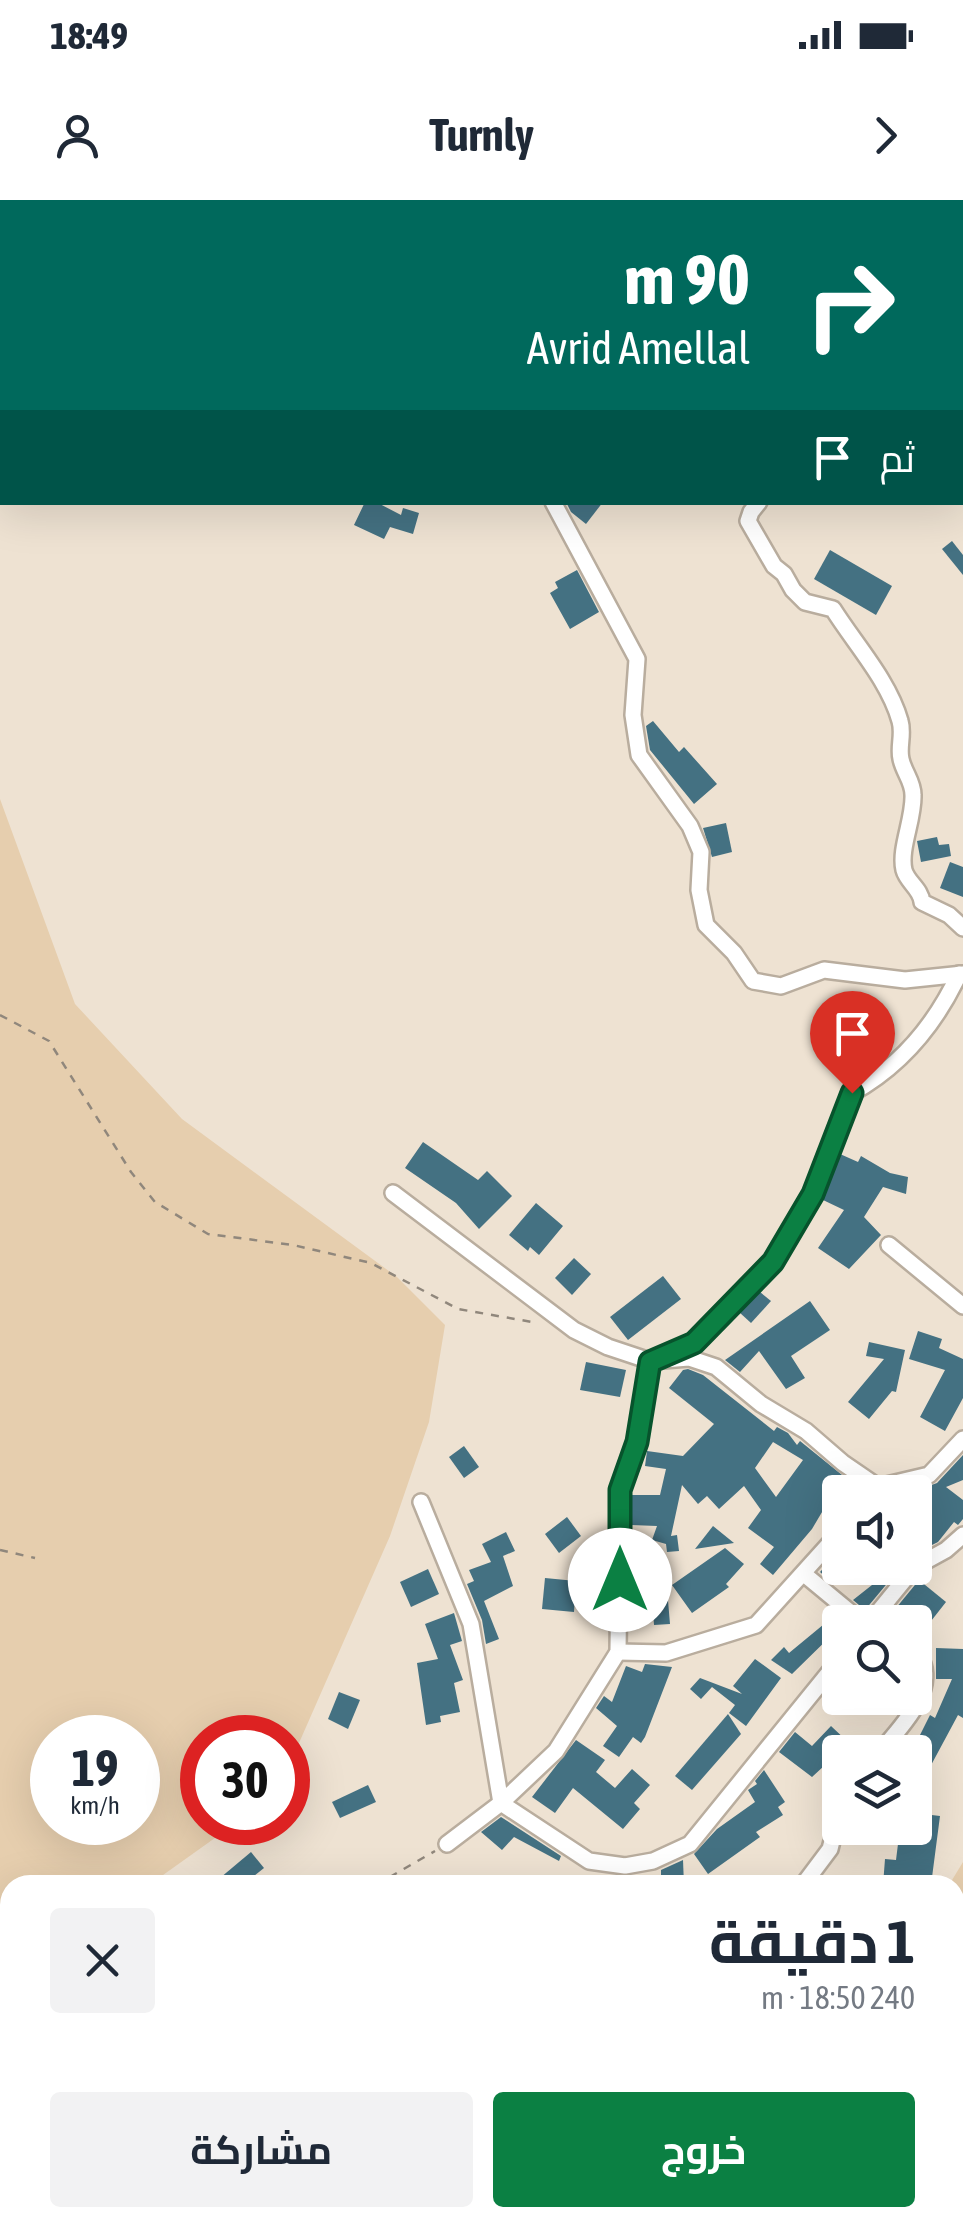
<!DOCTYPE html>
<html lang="ar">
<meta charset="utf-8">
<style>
body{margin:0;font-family:"Asap Condensed",Cairo,sans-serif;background:#f2f2f3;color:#1f2937;direction:rtl;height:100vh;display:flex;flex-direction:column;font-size:38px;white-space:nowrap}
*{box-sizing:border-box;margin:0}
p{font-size:32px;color:#747a83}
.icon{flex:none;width:55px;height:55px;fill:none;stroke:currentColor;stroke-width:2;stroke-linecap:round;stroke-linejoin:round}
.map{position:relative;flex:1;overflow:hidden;direction:ltr}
.drawer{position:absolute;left:0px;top:1675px;width:965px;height:352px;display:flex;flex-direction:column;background:#fff;border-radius:30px 30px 0 0;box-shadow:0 10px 40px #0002;direction:rtl}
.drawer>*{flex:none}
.hud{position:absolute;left:0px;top:0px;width:965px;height:305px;box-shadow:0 10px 40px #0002;direction:rtl;background:#00695c;color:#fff;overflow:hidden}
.fabs{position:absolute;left:822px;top:1275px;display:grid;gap:20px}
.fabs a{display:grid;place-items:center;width:110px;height:110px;border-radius:10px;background:#fff;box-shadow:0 10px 40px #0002;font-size:50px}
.speed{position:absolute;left:30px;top:1515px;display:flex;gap:20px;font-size:50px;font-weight:700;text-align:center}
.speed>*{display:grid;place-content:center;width:130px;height:130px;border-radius:50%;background:#fff;box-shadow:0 10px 40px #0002;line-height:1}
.speed small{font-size:25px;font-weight:400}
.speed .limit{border:15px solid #d22;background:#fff;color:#111}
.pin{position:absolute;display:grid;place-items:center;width:85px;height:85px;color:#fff;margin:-102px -42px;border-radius:50% 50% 50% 0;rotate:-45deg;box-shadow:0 0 10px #0007}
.pin .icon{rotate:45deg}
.me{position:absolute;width:110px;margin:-55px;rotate:0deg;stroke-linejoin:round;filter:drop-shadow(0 0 8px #0008)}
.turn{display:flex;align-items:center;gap:35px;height:210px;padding:0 50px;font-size:45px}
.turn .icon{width:130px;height:130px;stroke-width:2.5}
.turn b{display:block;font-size:70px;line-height:85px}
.then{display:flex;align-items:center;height:95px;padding:0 50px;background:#0003;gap:20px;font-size:38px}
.round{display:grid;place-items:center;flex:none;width:105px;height:105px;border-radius:10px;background:#f2f2f3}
.head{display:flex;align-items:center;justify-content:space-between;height:170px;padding:0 50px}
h1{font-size:60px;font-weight:700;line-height:75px}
.action{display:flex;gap:20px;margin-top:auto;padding:20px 50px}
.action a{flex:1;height:115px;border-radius:10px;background:#0b8043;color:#fff;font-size:40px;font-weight:700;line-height:115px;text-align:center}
.action a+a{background:#f2f2f3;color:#1f2937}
.status{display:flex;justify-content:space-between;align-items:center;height:70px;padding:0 50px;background:#fff;direction:ltr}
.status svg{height:28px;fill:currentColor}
header{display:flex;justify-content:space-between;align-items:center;height:130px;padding:0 50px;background:#fff;font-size:45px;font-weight:700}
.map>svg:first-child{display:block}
</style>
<div class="status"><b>18:49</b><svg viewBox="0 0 49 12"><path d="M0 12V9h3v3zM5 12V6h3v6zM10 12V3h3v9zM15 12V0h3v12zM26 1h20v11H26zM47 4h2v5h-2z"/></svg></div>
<header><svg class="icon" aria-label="forward" viewBox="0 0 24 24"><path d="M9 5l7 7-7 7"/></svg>Turnly<svg class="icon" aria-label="person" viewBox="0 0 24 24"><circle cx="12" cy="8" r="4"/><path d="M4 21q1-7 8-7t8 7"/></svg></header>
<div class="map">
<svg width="963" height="2026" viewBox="0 0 963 2026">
<rect width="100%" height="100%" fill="#eee2d2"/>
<!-- green -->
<g fill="#e6ceae" fill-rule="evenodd">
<path d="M0 599 75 804 182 919 397 1077 445 1125 429 1222 390 1336 288 1568V1538H202V1622L236 1623 149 1685H10V1784L0 1792ZM52 1538H138V1622H52Z"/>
<polygon points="963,1662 963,2026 779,2026 782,2018 955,2018 955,1685 949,1685"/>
</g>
<!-- building -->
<g fill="#447182" fill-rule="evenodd">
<polygon points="365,302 376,302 401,315 403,308 419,313 413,334 390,327 384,339 354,325"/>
<polygon points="566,302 603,302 586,324 571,312"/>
<polygon points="952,341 963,355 963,375 942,349"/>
<polygon points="830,350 892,386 876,415 814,379"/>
<polygon points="577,370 599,412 570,429 550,393 558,388 555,382"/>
<polygon points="653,521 679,552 684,547 717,584 694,604 650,550 646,526"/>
<polygon points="726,623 732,652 712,657 703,628"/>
<polygon points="937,637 939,645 949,644 951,656 921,662 917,641"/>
<polygon points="950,662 963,667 963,697 940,688"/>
<polygon points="423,942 478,980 487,971 512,996 479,1029 456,1003 405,968"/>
<polygon points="840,954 858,962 861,956 890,973 908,977 906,994 883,987 864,1017 881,1035 849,1069 818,1048 844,1010 823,1000"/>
<polygon points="536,1003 563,1026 539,1055 530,1047 528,1051 509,1035"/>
<polygon points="574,1058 591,1074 572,1095 555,1078"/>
<polygon points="663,1076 681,1099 628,1140 610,1117"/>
<polygon points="760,1092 771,1101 751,1123 739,1112"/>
<polygon points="810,1101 830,1130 791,1156 805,1178 786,1189 759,1151 740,1172 725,1160"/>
<polygon points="918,1131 942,1139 939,1148 963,1159 963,1198 945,1231 920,1217 945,1170 909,1159"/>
<polygon points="869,1142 905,1150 896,1192 892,1191 869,1219 848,1202 884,1159 866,1156"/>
<polygon points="586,1162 626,1170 620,1197 580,1190"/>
<path d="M688 1169 703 1175 774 1231 777 1227 788 1233 797 1245 800 1241 852 1283 840 1292V1300L831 1311 825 1307 812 1329 773 1375 760 1364 774 1347 748 1328 761 1310 744 1286 719 1309 707 1296 698 1304 682 1285 671 1336 677 1335 679 1351 667 1352 666 1344 652 1340 657 1326 631 1325V1295H660L666 1269 645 1266 647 1251 683 1256 714 1224 669 1188 683 1170ZM773 1242 803 1260 776 1297 755 1268Z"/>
<polygon points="464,1246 479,1267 464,1278 449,1257"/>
<polygon points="963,1255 963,1280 946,1287 963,1300 963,1319 958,1325 954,1322 938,1342 926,1348 915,1340 915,1299 926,1287 937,1283"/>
<polygon points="567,1317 581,1336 559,1353 545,1334"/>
<polygon points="713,1326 734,1343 695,1349"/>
<polygon points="506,1332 515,1351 503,1356 513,1386 484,1401 499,1439 486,1444 482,1420 467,1384 474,1381 469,1370 491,1362 482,1344"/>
<polygon points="725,1348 744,1364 726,1384 729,1387 692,1413 672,1385"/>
<polygon points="840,1351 840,1368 851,1368 835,1385 820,1372"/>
<polygon points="853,1368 900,1368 865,1410 853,1400 872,1385"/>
<polygon points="428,1369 439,1394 411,1407 400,1382"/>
<polygon points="666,1377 670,1424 654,1425 653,1411 635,1412 633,1380"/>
<polygon points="545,1378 576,1381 574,1412 542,1409"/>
<polygon points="919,1380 946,1402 924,1430 896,1408"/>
<polygon points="454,1413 462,1441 450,1445 463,1480 454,1483 460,1512 440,1516 441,1522 426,1525 417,1463 438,1459 425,1424"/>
<polygon points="835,1415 845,1422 840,1422 840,1427 792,1474 771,1460 784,1447 789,1453"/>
<polygon points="936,1448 963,1449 963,1518 958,1515 915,1595 915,1545 930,1515 935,1518 952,1479 936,1479"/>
<polygon points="755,1459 781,1478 746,1526 729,1513 735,1505 712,1487 701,1499 690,1489 700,1478 742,1494 733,1486"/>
<polygon points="645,1464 672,1467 645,1537 641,1543 633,1537 619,1557 603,1546 617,1526 596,1508 604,1496 612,1502 626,1466 642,1472"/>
<polygon points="837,1481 840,1483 840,1498 865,1498 855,1513 825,1495"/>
<polygon points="339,1492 360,1500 348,1529 328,1519"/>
<polygon points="728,1514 741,1534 692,1590 675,1576"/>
<polygon points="831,1526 849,1543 812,1577 779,1552 795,1532 812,1546"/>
<polygon points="576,1540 605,1560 596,1572 615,1588 632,1569 650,1585 634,1603 640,1609 623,1629 573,1588 555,1613 532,1597"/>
<polygon points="764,1570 785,1602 778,1607 783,1615 756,1632 760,1637 708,1674 694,1654 717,1629 755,1602 748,1590 757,1584 755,1581"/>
<polygon points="368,1585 376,1602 340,1618 332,1602"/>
<polygon points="915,1613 940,1616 931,1685 883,1685 885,1659 896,1660 900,1628 915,1628"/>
<polygon points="501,1617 561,1656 559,1661 514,1637 502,1650 481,1632"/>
<polygon points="251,1652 264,1668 243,1685 226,1685 220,1678"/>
<polygon points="683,1660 684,1685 661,1685 661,1670"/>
</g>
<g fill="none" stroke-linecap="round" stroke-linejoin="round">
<!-- street casing -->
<g stroke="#b9ad9e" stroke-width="20">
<g id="street">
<polyline points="616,0 617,2"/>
<polyline points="553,302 637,459 633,515 639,555 690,626 701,652 699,690 706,725 734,753 753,781 781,786 824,770 905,780 963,774"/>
<path d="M759 302 751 312 748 321 774 366 784 374 793 390 805 402 833 409C855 444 889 481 900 521 904 534 898 547 901 559 904 573 913 581 913 595 914 619 899 649 904 670 907 682 921 689 922 702L949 715 963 728"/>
<polyline points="393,993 574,1130 608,1147 650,1161 689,1158 716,1167 761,1204 806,1231 843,1263 878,1287 929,1275 963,1239"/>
<polyline points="889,1045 963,1106"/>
<polyline points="421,1302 471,1424 501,1603 589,1661 625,1666 653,1661 690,1644 840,1459"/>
<polyline points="915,1367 946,1350 963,1335"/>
<polyline points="804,1374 862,1422"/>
<polyline points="870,1422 914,1368"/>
<polyline points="618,1452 666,1453 756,1425 840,1332"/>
<path d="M880 1552C899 1529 933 1496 923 1464L915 1459"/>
<path d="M447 1644 501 1603 556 1551 618 1452 620 1289 637 1242 650 1161 693 1143 773 1062 813 994 852 893C901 866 935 825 959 774"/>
<polyline points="803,1685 830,1649 840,1609"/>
</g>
</g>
<!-- path -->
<g stroke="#90877c" stroke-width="2.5" stroke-dasharray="8 8" stroke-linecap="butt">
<polyline points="0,815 49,841 131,972 155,1002 208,1034 293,1045 371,1063 458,1109 538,1123"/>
<polyline points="0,1350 35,1358"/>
<polyline points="376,1685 435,1651"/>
<polyline points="177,2026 182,2018"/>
</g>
<!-- street -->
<use href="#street" stroke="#fff" stroke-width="15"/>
</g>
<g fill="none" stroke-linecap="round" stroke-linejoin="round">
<!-- route casing -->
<g stroke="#07532c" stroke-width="25">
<polyline id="route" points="620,1380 620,1290 637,1242 650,1162 694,1143 773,1062 813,994 852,893"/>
</g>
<!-- route -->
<use href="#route" stroke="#0b8043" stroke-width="18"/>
</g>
</svg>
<div class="fabs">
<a><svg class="icon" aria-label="sound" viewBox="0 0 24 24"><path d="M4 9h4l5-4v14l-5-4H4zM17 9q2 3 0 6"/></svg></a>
<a><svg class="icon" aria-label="search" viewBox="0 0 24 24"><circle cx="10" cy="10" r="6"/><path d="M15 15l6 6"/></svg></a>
<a><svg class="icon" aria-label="layers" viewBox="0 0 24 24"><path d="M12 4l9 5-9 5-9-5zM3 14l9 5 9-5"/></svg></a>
</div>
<div class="speed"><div>19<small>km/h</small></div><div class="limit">30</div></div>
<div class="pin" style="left:852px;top:893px;background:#d93025"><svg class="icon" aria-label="arrive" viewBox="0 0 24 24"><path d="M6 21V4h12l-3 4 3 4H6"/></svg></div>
<svg class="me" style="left:620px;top:1380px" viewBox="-20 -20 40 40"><circle r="19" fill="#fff"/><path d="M0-13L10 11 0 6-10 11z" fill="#0b8043"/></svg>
<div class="hud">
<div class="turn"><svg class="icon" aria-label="right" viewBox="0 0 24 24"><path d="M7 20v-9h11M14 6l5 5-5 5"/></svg><div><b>90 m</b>Avrid Amellal</div></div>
<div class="then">ثم<svg class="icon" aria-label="arrive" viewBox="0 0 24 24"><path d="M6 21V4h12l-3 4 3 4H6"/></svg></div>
</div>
<section class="drawer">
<div class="head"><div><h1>1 دقيقة</h1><p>240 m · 18:50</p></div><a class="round"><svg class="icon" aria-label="close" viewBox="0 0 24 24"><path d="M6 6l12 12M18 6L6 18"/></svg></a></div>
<div class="action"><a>خروج</a><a>مشاركة</a></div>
</section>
</div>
